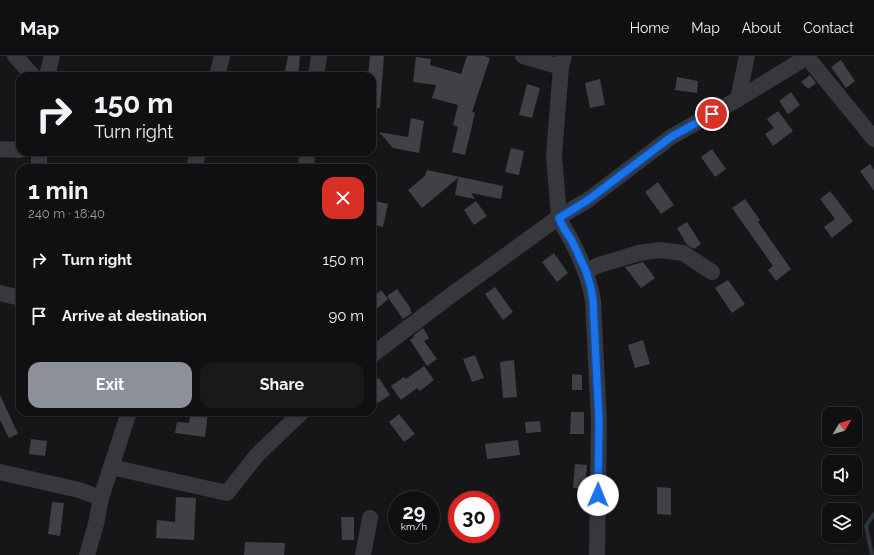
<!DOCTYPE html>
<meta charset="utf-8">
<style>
body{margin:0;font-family:Raleway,sans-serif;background:#19191b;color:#f1f3f6;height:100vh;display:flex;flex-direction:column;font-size:15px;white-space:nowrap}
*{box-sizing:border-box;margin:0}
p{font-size:13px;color:#9c9d9f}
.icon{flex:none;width:22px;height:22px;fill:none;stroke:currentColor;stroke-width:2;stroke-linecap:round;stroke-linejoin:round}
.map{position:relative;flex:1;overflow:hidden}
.drawer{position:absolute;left:16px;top:108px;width:360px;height:252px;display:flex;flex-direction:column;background:#101012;border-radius:12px;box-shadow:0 1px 3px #0004,0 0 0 1px #303032}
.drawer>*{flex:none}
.banner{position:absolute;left:16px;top:16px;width:360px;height:84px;border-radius:12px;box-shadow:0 1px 3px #0004,0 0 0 1px #303032;background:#101012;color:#f1f3f6;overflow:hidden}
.needle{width:26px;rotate:52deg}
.fabs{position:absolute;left:822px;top:351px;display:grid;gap:8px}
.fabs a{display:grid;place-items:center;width:40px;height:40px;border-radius:8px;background:#101012;box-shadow:0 1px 3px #0004,0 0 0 1px #303032;font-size:20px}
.speed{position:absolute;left:388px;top:435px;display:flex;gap:8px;font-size:20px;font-weight:700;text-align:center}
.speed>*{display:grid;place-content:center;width:52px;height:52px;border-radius:50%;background:#101012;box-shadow:0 1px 3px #0004,0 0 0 1px #303032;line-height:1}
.speed small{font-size:10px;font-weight:400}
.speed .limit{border:6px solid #d22;background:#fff;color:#111}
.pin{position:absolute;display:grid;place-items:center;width:34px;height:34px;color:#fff;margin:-17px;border:2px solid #fff;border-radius:50%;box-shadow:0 1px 4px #0007}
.me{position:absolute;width:44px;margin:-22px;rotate:1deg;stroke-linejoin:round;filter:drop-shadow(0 0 3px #0008)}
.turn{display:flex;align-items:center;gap:14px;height:84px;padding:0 12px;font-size:18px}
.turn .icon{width:52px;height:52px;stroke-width:2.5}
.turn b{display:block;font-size:28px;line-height:34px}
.round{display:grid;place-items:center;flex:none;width:42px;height:42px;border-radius:12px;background:#19191b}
.headline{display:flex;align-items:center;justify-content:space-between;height:68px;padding:0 12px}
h1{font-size:24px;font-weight:700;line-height:30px}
.cta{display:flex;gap:8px;margin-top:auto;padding:8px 12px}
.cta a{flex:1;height:46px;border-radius:12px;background:#8c9099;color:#fff;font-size:16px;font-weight:700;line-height:46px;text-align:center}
.cta a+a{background:#19191b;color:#f1f3f6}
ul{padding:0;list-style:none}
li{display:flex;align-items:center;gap:12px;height:56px;padding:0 12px}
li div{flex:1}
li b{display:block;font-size:15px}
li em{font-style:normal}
header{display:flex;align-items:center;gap:24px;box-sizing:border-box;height:56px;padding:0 20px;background:#101012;border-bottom:1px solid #303032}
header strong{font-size:19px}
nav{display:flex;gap:22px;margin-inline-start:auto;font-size:14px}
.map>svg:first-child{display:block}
</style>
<header>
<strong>Map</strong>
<nav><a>Home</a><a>Map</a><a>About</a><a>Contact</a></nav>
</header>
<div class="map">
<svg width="874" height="499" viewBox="0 0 874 499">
<rect width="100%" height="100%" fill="#161618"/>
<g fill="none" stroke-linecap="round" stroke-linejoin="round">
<!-- stream -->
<polyline stroke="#2c353c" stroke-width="4" points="872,499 866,470 874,458"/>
</g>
<!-- building -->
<g fill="#404145">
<polygon points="288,0 300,0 298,20 284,20"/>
<polygon points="370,0 384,0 380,52 372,51 372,20 368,20"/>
<polygon points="467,0 484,0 490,2 472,56 475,57 465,99 452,96 458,71 453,69 458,49 432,42 436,29 413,26 416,1 431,3 430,9 461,18"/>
<polygon points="841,4 855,25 846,32 831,11"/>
<polygon points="810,19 816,27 808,33 801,26"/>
<polygon points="677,21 698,25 697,37 675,34"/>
<polygon points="600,23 605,49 590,52 585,27"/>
<polygon points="527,28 540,32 532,62 519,59"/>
<polygon points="791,36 800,49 788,58 779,45"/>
<polygon points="778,55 793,75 773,90 765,78 774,72 767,63"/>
<polygon points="411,62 424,65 419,97 393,92 379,76 408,81"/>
<polygon points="511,92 524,95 519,119 505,116"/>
<polygon points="712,93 726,113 715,121 701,101"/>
<polygon points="870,108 874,114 874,135 860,115"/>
<polygon points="427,114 503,130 501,143 471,137 475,143 455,139 458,122 422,152 408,134 425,120"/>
<polygon points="658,126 674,149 661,158 645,136"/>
<polygon points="830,135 853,165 832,182 824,171 835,163 820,143"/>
<polygon points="745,143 760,164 758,166 791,213 776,225 768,214 773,210 732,152"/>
<polygon points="375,145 388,148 383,171 372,168 372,159"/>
<polygon points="476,145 487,160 474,169 464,154"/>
<polygon points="687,166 701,188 694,193 687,189 677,172"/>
<polygon points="554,197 568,217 557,226 542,206"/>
<polygon points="643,206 655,222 641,232 625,211"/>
<polygon points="728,224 745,248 732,257 715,232"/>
<polygon points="495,231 513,256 503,264 485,238"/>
<polygon points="397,233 411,253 410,254 412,257 403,263 387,240"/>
<polygon points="381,234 388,243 372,257 372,242"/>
<polygon points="423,272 429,282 424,285 437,303 427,310 410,284 414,281 413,280"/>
<polygon points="643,284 650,308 635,312 628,289"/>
<polygon points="475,299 484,322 472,326 463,303"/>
<polygon points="514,304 517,341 503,342 500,306"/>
<polygon points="424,310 434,324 420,335 417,332 401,344 391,330 404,321 406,323"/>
<polygon points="572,318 582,319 582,334 572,334"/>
<polygon points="379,322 390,339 378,347 372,338 372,326"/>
<polygon points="0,339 18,378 9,382 0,364"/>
<polygon points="191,356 208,356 205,381 175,377 177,366 189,367"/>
<polygon points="571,356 584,356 584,378 570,378"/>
<polygon points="399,358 415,378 404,386 389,366"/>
<polygon points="540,365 541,376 526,377 525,366"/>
<polygon points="31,383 47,385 45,400 29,398"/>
<polygon points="518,384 520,399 487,403 485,388"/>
<polygon points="575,408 587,409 585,433 573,432"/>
<polygon points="657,431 671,432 671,459 657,458"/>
<polygon points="176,441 196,442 194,484 156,482 157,464 175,466"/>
<polygon points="52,446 64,447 60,480 48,478"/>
<polygon points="341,461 354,461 354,484 342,484"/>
<polygon points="245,486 285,487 284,499 244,499"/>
</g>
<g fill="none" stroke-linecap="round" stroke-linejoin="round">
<!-- minor -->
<g stroke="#37383d" stroke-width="16">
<polyline points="15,0 33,20"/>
<polyline points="523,0 561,11"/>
<path d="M564 0 561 11 554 99 559 161C563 172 568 177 572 186 582 205 590 224 593 245L599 365 597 499"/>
<polyline points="807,1 874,83"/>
<polyline points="47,20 52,0"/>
<polyline points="217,20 222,0"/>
<polyline points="316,20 319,0"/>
<polyline points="738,43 747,0"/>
<polyline points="0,93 20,94"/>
<polyline points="39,96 39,112"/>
<polyline points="194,112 198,96"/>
<polyline points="306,112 307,96"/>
<polyline points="586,215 599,209 639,197 660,194 683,197 712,216"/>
<polyline points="0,237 20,242"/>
<polyline points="372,299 450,240 559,161 588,144 671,81 738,43 809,0"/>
<polyline points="111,411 227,437 257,399 302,356"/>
<polyline points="0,416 79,434 101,442"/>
<polyline points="87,499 96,468 101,442 129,356"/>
<polyline points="363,499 370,462"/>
</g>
</g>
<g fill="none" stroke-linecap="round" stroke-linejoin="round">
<!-- route casing -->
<g stroke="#114b97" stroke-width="10">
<polyline id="route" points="598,439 599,365 593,245 591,232 586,215 572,185 563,171 559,162 588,144 671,81 712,58"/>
</g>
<!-- route -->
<use href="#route" stroke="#1a73e8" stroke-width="7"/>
</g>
</svg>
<div class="fabs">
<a><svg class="needle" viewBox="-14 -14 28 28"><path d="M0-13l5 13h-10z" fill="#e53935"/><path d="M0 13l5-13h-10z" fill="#9c9d9f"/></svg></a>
<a><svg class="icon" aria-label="sound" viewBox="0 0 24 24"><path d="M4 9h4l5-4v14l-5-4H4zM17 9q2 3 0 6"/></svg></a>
<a><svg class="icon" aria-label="layers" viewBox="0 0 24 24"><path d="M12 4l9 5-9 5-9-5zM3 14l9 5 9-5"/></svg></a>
</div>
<div class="speed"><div>29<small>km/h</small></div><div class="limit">30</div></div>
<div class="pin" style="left:712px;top:58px;background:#d93025"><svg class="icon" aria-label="arrive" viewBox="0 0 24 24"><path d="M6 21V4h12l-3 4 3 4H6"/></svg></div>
<svg class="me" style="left:598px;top:439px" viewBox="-20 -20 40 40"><circle r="19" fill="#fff"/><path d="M0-13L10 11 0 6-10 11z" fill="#1a73e8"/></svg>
<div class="banner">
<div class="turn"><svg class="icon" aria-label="right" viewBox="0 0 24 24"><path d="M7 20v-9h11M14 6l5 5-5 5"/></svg><div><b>150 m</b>Turn right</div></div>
</div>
<section class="drawer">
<div class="headline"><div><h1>1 min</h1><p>240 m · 18:40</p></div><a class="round" style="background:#d93025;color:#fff"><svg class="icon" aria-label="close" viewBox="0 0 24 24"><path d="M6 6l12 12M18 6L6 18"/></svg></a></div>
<ul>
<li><svg class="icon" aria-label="right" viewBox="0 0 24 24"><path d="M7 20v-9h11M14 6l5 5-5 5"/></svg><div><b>Turn right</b></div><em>150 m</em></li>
<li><svg class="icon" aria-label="arrive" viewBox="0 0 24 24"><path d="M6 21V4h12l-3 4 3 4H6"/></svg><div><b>Arrive at destination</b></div><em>90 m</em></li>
</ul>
<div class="cta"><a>Exit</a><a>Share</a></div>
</section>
</div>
